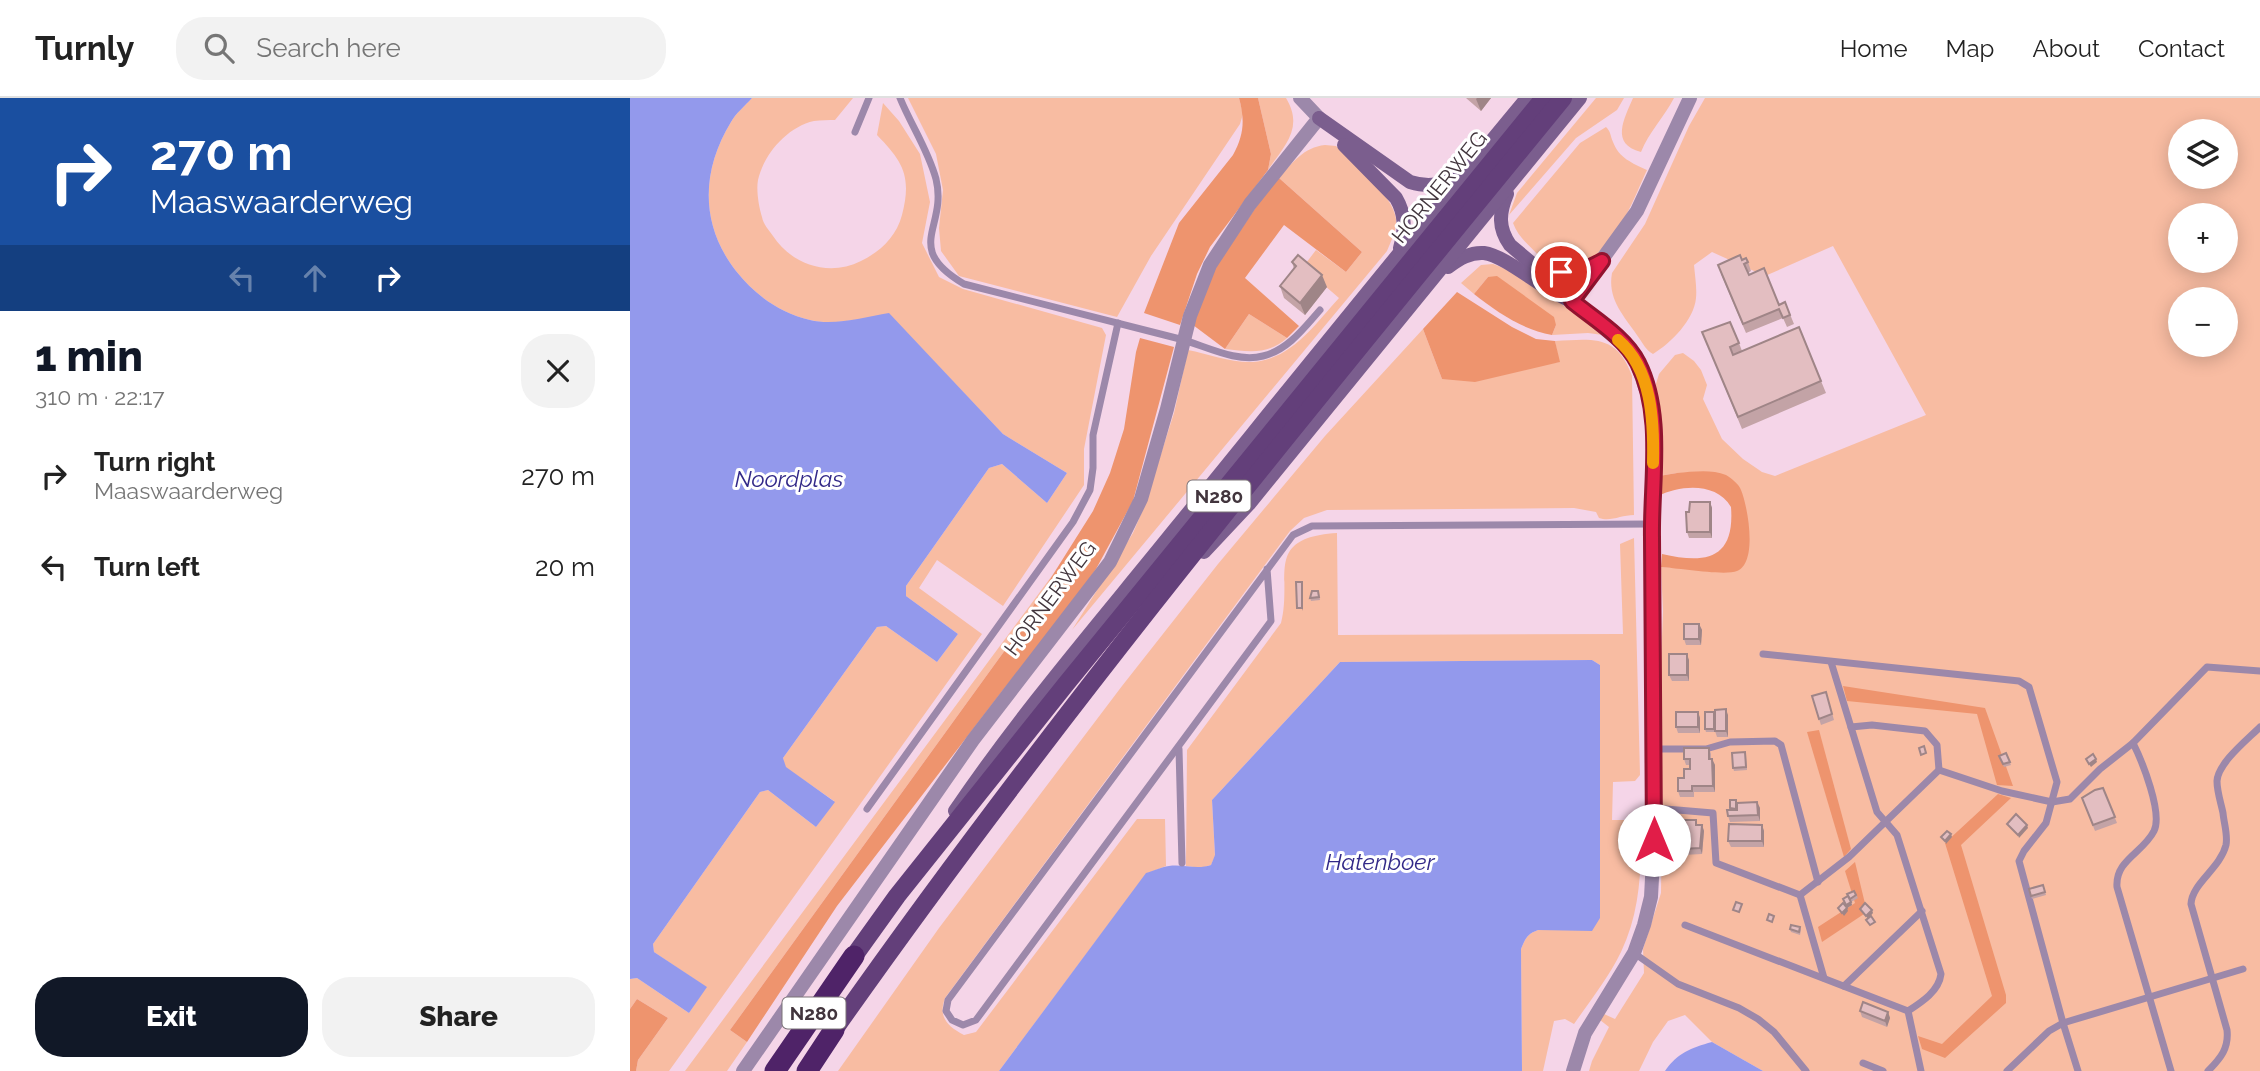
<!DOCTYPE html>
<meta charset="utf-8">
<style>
body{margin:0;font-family:Raleway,sans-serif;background:#f2f2f2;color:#222;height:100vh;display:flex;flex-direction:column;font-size:26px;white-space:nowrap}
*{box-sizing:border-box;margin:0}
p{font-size:23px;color:#767676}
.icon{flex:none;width:38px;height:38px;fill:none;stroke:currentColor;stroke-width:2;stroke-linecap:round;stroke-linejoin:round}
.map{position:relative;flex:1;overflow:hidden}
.details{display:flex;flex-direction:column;background:#fff;width:630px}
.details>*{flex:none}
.guide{background:#1a4fa0;color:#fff;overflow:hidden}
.buttons{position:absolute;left:1538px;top:21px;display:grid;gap:14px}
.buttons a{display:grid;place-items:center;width:70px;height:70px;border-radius:50%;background:#fff;box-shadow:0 4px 18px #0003;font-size:35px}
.pin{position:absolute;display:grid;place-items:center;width:60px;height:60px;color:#fff;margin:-30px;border:4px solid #fff;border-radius:50%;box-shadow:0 2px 7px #0007}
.me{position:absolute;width:77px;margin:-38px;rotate:0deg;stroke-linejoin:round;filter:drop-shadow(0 0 5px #0008)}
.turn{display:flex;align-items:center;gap:24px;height:147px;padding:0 35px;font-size:32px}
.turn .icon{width:91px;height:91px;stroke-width:2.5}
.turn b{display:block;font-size:49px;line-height:60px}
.lanes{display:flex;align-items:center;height:66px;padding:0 35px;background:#0003;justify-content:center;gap:35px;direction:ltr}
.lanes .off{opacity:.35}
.round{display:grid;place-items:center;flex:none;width:74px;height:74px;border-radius:28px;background:#f2f2f2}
.summary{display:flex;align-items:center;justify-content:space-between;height:119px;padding:0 35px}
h1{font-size:42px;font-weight:800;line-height:52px;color:#111827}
.primary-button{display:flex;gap:14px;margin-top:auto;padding:14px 35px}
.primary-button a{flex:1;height:80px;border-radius:28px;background:#111827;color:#fff;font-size:28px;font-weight:800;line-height:80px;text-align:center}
.primary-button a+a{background:#f2f2f2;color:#222}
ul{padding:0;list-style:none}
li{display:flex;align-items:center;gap:21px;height:91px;padding:0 35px}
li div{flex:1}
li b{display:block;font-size:26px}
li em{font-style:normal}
header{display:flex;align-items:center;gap:42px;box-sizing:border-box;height:98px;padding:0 35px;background:#fff;border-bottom:2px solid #e0e0e0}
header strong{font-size:33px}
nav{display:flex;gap:38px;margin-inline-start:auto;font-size:24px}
.search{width:490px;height:63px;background:#f2f2f2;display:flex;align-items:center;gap:18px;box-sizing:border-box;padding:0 24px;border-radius:28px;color:#767676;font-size:26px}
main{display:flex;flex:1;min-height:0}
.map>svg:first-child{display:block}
</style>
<header>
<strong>Turnly</strong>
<div class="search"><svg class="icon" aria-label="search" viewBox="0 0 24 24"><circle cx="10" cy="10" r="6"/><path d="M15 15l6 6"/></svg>Search here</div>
<nav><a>Home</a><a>Map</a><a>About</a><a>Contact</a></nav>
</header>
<main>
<section class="details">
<div class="guide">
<div class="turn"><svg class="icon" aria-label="right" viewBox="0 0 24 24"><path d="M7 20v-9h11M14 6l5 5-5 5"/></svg><div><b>270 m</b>Maaswaarderweg</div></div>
<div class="lanes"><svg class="icon off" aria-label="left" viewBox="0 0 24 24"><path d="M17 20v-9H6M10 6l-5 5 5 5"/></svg><svg class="icon off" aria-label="ahead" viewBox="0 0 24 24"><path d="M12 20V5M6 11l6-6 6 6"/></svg><svg class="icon" aria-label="right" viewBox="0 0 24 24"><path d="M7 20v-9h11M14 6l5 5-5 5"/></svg></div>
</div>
<div class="summary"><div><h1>1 min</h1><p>310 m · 22:17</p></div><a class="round"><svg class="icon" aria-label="close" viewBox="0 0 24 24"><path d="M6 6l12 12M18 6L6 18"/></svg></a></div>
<ul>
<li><svg class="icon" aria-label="right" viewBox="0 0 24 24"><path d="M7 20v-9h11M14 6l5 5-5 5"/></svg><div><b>Turn right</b><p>Maaswaarderweg</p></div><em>270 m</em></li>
<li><svg class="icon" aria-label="left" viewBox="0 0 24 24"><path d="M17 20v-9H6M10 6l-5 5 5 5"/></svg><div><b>Turn left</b></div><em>20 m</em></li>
</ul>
<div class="primary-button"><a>Exit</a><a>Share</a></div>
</section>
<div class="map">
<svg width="1630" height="973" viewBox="0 0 1630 973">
<rect width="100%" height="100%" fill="#f5d5e8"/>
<!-- green -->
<g fill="#f8bca2" fill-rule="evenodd">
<path d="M122 0H223L205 22C199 22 191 22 184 23 157 29 134 56 128 82 126 92 129 110 132 119 133 126 139 132 143 138 162 167 199 179 231 163 251 153 266 139 272 117 282 78 273 64 247 37L253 5 269 23 290 56 300 104 292 145 309 179 333 191 472 230 476 237 454 351V387L373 508 307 462 289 490 352 536 39 973H6L8 962 38 920 7 901 0 911V881L7 880 59 915 76 889 24 854 23 846 130 694 138 692 186 729 204 703 155 669 153 660 247 529 256 528 307 564 328 536 276 498V488L359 370 372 366 417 405 437 375 373 336 259 216C234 220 205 228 180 222 150 215 125 197 106 173 70 127 71 73 101 24 106 15 115 8 122 0Z"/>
<polygon points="278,0 609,0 613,16 610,26 521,158 487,219 329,178 311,153 309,130 313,92 306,56"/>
<path d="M628 0H656C674 30 655 47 638 72L641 56Z"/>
<polygon points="966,0 994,0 987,12 946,40 879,117 887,95"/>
<path d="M1003 0H1044C1034 19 1019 34 1011 54 980 46 994 21 1003 0Z"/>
<path d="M1075 0H1630V973H1133L1082 944 1055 917 1038 923 1023 944 1009 973H959L962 963 979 929 970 922 974 916 985 921 1014 875 1013 851 1031 795 1032 719 1028 642 1033 513 1031 469 1102 474 1114 407 1047 375 1029 378 1030 310 1025 289 1029 276 1045 257 1053 255 1064 263 1071 272 1077 287 1073 301 1092 341 1113 361 1132 374 1145 378 1296 317 1203 148 1135 178 1082 154 1064 167C1065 178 1067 190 1066 200 1064 222 1041 245 1023 256 1015 251 1014 247 1009 240 995 219 977 202 982 175L1015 126 1059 28ZM1550 33H1596V79H1550ZM1550 117H1596V163H1550ZM1550 201H1596V247H1550Z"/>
<path d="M976 29C981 34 980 37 983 44 989 60 1002 65 1017 72 1001 106 981 166 939 167 927 168 918 166 909 158 899 147 888 139 883 125L950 45Z"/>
<path d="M695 47 706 48C723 65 763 96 766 121 767 132 761 143 757 153L442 532 503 435 514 409 544 315 558 252C578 256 602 265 623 264 662 261 685 226 709 200L673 169 686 152 716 174 732 154 649 80C662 65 674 49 695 47Z"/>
<path d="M863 166C903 180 939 213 973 237L958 235 922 237 926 227 858 179 844 196 831 185 851 167Z"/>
<path d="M619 216 657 240C638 257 619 254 595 251Z"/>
<path d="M793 231 812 281H825L929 264 925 243C963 241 987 236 1002 278L1004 417C991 417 981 424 969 420L966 414 944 410 697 412 674 420 660 433 315 900C308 919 317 928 334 937L346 934 507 721H535L536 768 516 776 369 973H208L309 830 492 588 588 466 695 338Z"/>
<path d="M707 435 708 537 993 536 990 446 1004 440 1010 677 1005 683 983 684 982 722H1010C1012 767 1011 812 991 854 979 879 960 903 944 926L935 921 924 923 913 973H892L891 851C895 841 897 836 908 832L970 820V567L962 562 710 564 582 702 585 758 581 767 571 770 556 768 557 652 651 525C663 477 633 440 707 435Z"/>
<polygon points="424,475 378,548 100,932 117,944 97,973 55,973"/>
</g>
<!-- forest -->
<g fill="#ee946e">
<path d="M609 0H628L641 56 638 72 580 149 567 176 550 227 514 215 549 125 603 57C614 37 615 22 609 0Z"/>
<polygon points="649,80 732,154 716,174 654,127 615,180 669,228 657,240 619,216 595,251 563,227 585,170 634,97"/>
<path d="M867 178 924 219 926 227 922 237C893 232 867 214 844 196L858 179Z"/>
<polygon points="827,194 882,229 906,241 925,243 930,264 845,284 812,281 793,231"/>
<polygon points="510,240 544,249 503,403 466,471 447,499 373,592 207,808 117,944 100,932 378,548 463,413 480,375 494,331 506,254"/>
<path d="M1047 375C1062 374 1081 371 1096 377 1101 380 1109 386 1111 392 1118 409 1128 465 1107 473 1095 478 1047 470 1031 469L1032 456C1075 466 1105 462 1101 409 1086 384 1051 387 1028 398L1029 378Z"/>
<polygon points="1213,588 1355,610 1383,688 1367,687 1347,616 1217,603"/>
<polygon points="1189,632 1221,751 1214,759 1177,634"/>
<polygon points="1368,696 1381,700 1331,747 1376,897 1376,905 1315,960 1292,951 1288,938 1312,946 1362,898 1315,745"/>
<polygon points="1225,764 1237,814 1192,844 1188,829 1225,805 1215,773"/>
<polygon points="7,901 38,920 8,962 6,973 0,973 0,911"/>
</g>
<!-- water -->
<g fill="#9399ec">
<path d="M0 0H122C115 8 106 15 101 24 71 73 70 127 106 173 125 197 150 215 180 222 205 228 234 219 259 215L373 336 437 375 417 405 372 366 359 370 276 488V498L328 536 307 564 256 528 247 529 153 660 156 669 205 704 186 729 138 692 130 694 23 846 24 854 77 889 59 915 7 880 0 881Z"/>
<path d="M962 562 970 567V820L962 833 908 832C897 836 895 841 891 851L892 973H369L516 775C523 773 531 769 539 768 553 766 567 772 581 767L585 757 582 702 710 564Z"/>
<path d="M1082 944 1133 973H1035C1047 955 1061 950 1082 944Z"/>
</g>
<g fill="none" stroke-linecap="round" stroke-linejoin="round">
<!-- lane -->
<g stroke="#9c88aa" stroke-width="7">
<path d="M270 0C281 27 298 52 306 81 318 130 272 149 334 186 406 204 478 222 550 241 576 248 606 265 633 258 658 252 674 230 690 212"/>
<polyline points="225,34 239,0"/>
<polyline points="637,471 641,523 346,922 333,927 322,922 316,913 318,902 663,437 682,428 1021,426"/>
<polyline points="1133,556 1389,583 1399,589 1427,684 1416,725 1394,753 1389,763 1433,925 1448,973"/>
<polyline points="1221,629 1242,627 1295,633 1307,647 1309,672"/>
<path d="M1503 645C1512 663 1533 715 1524 733 1513 755 1485 762 1487 789L1541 973"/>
<polyline points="549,651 552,765"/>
<polyline points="1024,651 1076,651 1100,644 1145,643 1151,647 1188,784"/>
<polyline points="1024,710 1083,715 1086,765 1170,797 1219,759 1309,672 1372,693 1422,704 1440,701 1470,671 1503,645 1577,569 1630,573"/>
<polyline points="237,711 443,424 460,392 463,370 463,337 488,225"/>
<polyline points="1170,797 1194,880"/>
<path d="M1055 827 1278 913C1292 904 1309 893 1311 876L1267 737 1247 714 1201 564"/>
<polyline points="1004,855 1048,886 1109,910 1128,921 1144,934 1176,973"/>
<polyline points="1214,888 1292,813"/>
<polyline points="1278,913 1291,973"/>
<polyline points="1233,965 1253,973"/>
<polyline points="1377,973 1419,933 1433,925 1613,871"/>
<path d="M1578 973C1591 960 1599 950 1597 932L1561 806C1562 785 1590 771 1596 747 1598 737 1594 726 1593 715 1591 705 1587 694 1587 683 1588 665 1617 642 1630 629"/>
</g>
<!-- street -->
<g stroke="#9c88aa" stroke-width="14">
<polyline points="113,973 343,642 480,464 511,401 537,311 560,218 580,167 620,106 689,20 670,0"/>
<polyline points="943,973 955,935 1004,855 1014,827 1021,799 1024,742 1021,426 1024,338 1020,304 1007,265 996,249 942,203 1007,113 1060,0"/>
</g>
<!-- secondary -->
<g stroke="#7b5e8e" stroke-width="14">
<path d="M689 20 780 84C800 90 811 87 829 77"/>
<path d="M714 47 766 100C776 117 775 132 770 150"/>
<path d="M877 96C869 115 868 130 880 147L932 191 939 199"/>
<path d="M818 169C829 161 840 154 854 155 877 158 915 194 942 203"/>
<path d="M907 169C935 174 946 177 972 163"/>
<polyline points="574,454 619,406 950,0"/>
<path d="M325 713C392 614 471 523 546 430 663 286 779 142 897 0"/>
</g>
<!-- primary -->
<g stroke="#633f7a" stroke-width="18">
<polyline points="224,858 267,798 436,586 914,0"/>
<path d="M204 932C431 609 684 305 933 0"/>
</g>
<!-- highway -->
<g stroke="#4f2368" stroke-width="21">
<polyline points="145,973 224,858"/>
<polyline points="177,973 204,932"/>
</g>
</g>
<!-- wall -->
<g fill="#c3a3a6">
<polygon points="836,0 861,0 851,13"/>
<polygon points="1112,162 1118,164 1121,173 1118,175 1119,177 1149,207 1155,204 1164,226 1157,229 1153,220 1116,235 1091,176"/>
<polygon points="662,164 697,189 675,217 654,200 650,188 664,171"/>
<polygon points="1072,234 1109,245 1112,253 1191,283 1196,295 1112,331"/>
<polygon points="1080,404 1082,410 1082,440 1059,440 1057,434 1059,414"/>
<polygon points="689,496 690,502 681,503 680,500"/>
<polygon points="1069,526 1072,532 1071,547 1056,547 1054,541"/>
<polygon points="1059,562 1059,583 1042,583 1039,577"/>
<polygon points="1196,594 1204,622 1191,627 1182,598"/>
<polygon points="1068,614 1070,620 1070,635 1048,635 1046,629"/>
<polygon points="1084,614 1085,617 1085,634 1076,634 1075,631"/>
<polygon points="1098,617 1098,639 1087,639 1085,633"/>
<polygon points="1079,650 1081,656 1081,661 1082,661 1085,667 1085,694 1064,694 1064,699 1050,699 1048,693 1060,671 1060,667 1056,667 1054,661"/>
<polygon points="1376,655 1381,667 1374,669 1369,658"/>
<polygon points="1116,657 1117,672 1104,673 1103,670"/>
<polygon points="1473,690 1487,725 1465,733 1452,700"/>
<polygon points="1127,704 1130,710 1130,723 1100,724 1098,718 1100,710 1107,705"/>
<polygon points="1067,727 1072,727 1074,733 1072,756 1053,757 1051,751 1051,741 1049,736"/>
<polygon points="1132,727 1134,733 1134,749 1101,749 1098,743"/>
<polygon points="1049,741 1049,748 1032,747 1031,744"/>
<polygon points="1413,787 1416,797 1402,801 1399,791"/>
<polygon points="1224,793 1228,800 1221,804 1222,807 1217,810 1213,801"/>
<polygon points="1170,829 1171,832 1170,837 1161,834 1160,831"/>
<polygon points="1230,913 1258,914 1260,920 1257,929 1232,919"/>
</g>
<!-- shaded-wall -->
<g fill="#9f8587">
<polygon points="847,0 861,0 851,13 846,1"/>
<polygon points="692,177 697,189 675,217 670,205"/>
<polygon points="1080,404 1082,410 1082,440 1080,434"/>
<polygon points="672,484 673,487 673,513 672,510"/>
<polygon points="1069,526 1072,532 1071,547 1069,541"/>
<polygon points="1057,556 1059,562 1059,583 1057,577"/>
<polygon points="1096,611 1098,617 1098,639 1096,633"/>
<polygon points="1068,614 1070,620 1070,635 1068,629"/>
<polygon points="1082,661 1085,667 1085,694 1083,688"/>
<polygon points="1466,661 1467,664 1461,669 1459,666"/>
<polygon points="1127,704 1130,710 1130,723 1128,717"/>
<polygon points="1072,727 1074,733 1072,756 1070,750"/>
<polygon points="1132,727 1134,733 1134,749 1132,743"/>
<polygon points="1397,727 1398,730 1389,740 1388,737"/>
<polygon points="1321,736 1322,739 1316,746 1315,743"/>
<polygon points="1221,804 1222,807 1217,810 1216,807"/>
<polygon points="1217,810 1218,813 1214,818 1212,815"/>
<polygon points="1242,812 1243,815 1238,821 1236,818"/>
<polygon points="1258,914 1260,920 1257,929 1255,923"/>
</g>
<!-- building -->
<g fill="#e3bec1" stroke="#9f8587" stroke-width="2">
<polygon points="668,157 692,177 670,205 650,188 666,168 662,164"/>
<polygon points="1110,157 1112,162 1116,160 1118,164 1114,166 1119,177 1134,170 1149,207 1155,204 1160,217 1153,220 1149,211 1113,226 1088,167"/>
<polygon points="1100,224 1109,245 1100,249 1103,257 1169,229 1191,283 1108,319 1072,234"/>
<polygon points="1060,404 1080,404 1080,434 1057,434 1056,414 1059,414"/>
<polygon points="666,484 672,484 672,510 667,510"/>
<polygon points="682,493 688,493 689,499 680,500"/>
<rect x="1054" y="526" width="15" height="15"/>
<rect x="1039" y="556" width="18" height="21"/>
<polygon points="1196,594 1202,616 1189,621 1182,598"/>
<polygon points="1096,611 1096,633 1085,633 1085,612"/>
<rect x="1046" y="614" width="22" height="15"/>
<rect x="1075" y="614" width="9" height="17"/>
<polygon points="1294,648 1296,655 1291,657 1289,650"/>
<polygon points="1054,650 1079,650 1079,661 1082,661 1083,688 1062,688 1062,693 1048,693 1048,680 1054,680 1054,671 1060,671 1060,661 1054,661"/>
<polygon points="1115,654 1116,669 1103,670 1102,655"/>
<polygon points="1376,655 1380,664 1373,666 1369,658"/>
<polygon points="1463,656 1466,661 1459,666 1456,661"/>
<polygon points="1473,690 1485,719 1463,727 1452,700 1465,692"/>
<polygon points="1100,702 1106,702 1106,711 1100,710"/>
<polygon points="1127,704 1128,717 1098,718 1097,712 1107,712 1107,705"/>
<polygon points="1386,716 1397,727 1388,737 1377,726"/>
<polygon points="1048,722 1066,722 1066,727 1072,727 1070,750 1051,751 1051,736 1049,736"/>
<polygon points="1099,726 1132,727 1132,743 1098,743"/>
<polygon points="1317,733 1321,736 1315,743 1311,739"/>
<rect x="1031" y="738" width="17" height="6"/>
<polygon points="1413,787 1415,794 1401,798 1399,791"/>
<polygon points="1224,793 1226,797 1220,801 1217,796"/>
<polygon points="1218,798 1221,804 1216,807 1213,801"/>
<polygon points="1106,804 1112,806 1109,814 1103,812"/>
<polygon points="1213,805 1217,810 1212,815 1208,810"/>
<polygon points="1235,805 1242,812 1236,818 1230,811"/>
<polygon points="1139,816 1144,818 1142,824 1137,822"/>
<polygon points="1241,818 1245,824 1240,827 1236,822"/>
<polygon points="1161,827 1170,829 1169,834 1160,831"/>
<polygon points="1233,904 1258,914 1255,923 1230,913"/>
</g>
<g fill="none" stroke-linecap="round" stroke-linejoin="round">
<!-- route casing -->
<g stroke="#92132f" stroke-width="18">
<path id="route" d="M931 174C947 175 958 171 972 163L942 203C964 221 995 239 1008 265 1034 317 1021 383 1022 439 1022 540 1023 641 1024 742"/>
</g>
<!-- route -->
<use href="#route" stroke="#e11d48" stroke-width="12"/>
<!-- slow -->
<path stroke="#f59e0b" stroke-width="12" d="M988 242C1022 271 1024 323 1023 365"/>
</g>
<g text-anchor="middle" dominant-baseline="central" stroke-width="6" stroke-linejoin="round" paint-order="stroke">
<!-- shield labels -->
<g fill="#fff" stroke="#7b7277" stroke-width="2">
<rect x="557.5" y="382.5" width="63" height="31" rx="5"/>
<rect x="152.5" y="899.5" width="63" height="31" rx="5"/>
</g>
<g font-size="19" font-weight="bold" fill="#42353d">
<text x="589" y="398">N280</text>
<text x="184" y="915">N280</text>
</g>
<!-- street labels -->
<g font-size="21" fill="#42353d" stroke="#fff">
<text transform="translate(809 89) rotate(-51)">HORNERWEG</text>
<text transform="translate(420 500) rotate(-53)">HORNERWEG</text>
</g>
<!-- water labels -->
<g font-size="23" font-style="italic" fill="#322988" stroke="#fff">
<text x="159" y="380">Noordplas</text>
<text x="750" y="763">Hatenboer</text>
</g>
</g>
</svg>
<div class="buttons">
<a><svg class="icon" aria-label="layers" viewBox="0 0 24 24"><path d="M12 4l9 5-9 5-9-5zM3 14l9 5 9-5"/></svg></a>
<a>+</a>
<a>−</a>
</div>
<div class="pin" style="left:931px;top:174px;background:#d93025"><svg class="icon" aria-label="arrive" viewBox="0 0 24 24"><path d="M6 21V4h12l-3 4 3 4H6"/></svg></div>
<svg class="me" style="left:1024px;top:742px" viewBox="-20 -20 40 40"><circle r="19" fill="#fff"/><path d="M0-13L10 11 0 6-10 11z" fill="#e11d48"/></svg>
</div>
</main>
